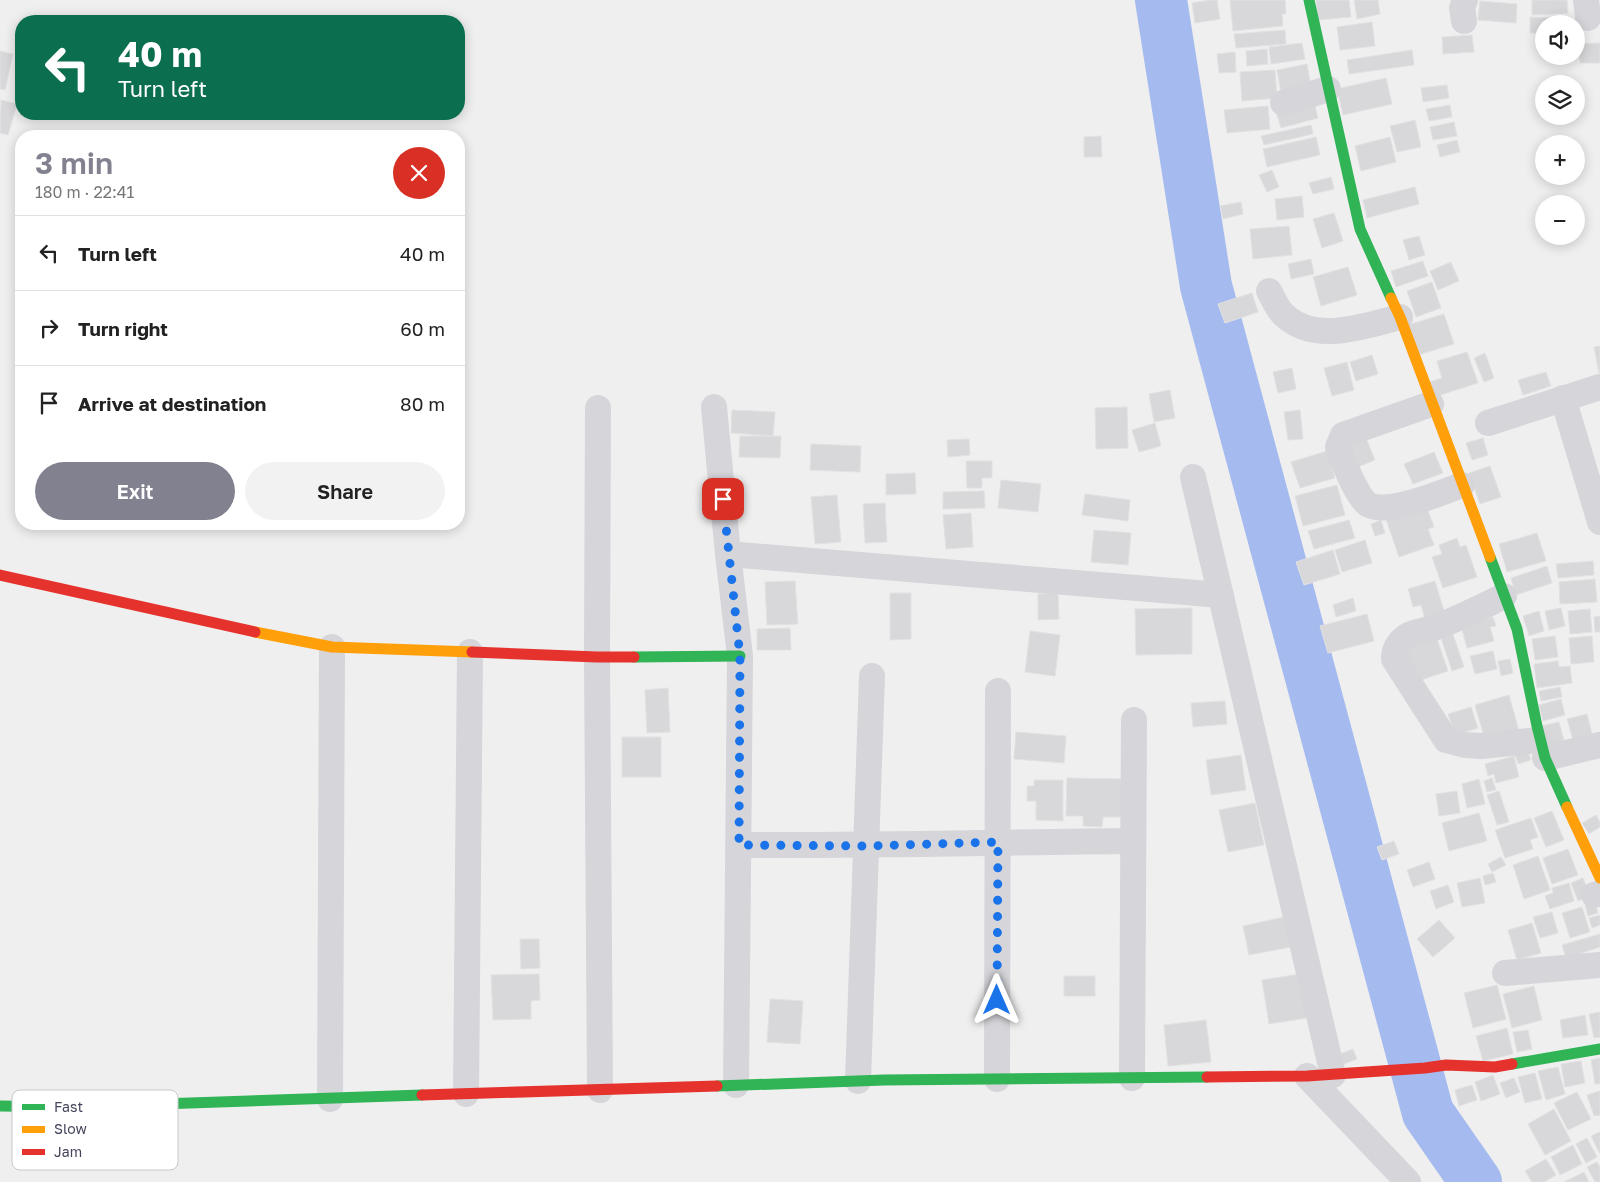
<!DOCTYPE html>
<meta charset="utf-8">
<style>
body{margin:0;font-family:"Golos Text",sans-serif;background:#f2f2f2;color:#222;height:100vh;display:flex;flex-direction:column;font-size:19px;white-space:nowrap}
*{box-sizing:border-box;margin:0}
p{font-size:16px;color:#767676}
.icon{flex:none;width:28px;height:28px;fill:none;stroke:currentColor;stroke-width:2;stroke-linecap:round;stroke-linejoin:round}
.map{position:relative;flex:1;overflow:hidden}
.details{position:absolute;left:15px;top:130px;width:450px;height:400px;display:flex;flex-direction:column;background:#fff;border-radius:20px;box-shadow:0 2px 12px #0003}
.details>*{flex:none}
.guide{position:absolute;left:15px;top:15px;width:450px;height:105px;border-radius:20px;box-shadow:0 2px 12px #0003;background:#0b6e4f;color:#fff;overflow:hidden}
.controls{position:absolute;left:1535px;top:15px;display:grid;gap:10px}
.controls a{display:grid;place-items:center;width:50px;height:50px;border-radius:50%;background:#fff;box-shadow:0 2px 12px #0003;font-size:25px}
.pin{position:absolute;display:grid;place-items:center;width:42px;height:42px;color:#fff;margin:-21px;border-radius:10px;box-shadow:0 2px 8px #0006}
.me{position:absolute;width:55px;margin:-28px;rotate:0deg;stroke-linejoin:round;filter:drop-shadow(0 0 4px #0008)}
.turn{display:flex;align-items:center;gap:18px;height:105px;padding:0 20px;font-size:22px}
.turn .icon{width:65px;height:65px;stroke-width:2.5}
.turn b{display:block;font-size:35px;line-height:42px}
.round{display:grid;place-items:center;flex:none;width:52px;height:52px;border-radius:26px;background:#f2f2f2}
.summary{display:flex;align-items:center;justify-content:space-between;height:85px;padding:0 20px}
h1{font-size:30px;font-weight:600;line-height:38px;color:#81818f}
.action{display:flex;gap:10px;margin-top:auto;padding:10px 20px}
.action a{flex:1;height:58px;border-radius:30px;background:#81818f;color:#fff;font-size:20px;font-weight:600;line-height:58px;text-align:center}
.action a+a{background:#f2f2f2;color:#222}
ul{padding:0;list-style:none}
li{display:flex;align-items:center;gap:15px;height:75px;padding:0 20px;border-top:1px solid #e0e0e0}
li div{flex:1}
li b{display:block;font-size:19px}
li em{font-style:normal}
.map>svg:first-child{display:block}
</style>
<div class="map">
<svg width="1600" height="1182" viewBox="0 0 1600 1182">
<rect width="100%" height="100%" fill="#f0efef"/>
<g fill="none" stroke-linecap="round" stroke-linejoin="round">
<!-- river -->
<polyline stroke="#a5bbef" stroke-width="52" points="1161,0 1206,286 1428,1113 1476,1182"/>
</g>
<!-- building -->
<g fill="#d8d8db" stroke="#e1e1e2">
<polygon points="1210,0 1217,0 1220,19 1195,23 1192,3"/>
<polygon points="1230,0 1285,0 1286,14 1282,14 1283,26 1233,31"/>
<polygon points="1316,0 1349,0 1351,17 1318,20"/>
<polygon points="1354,0 1378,0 1380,14 1357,19"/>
<polygon points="1532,0 1567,0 1568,13 1532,15"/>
<polygon points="1480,1 1517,4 1516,23 1478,20"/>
<polygon points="1530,17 1553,18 1553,24 1544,24 1544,33 1530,33"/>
<rect x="1557" y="19" width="15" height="5"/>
<polygon points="1372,22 1375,46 1340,50 1337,27"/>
<polygon points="1285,30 1286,44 1236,48 1234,34"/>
<polygon points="1472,35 1474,52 1443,54 1442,37"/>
<polygon points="1302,43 1305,59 1271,64 1269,47"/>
<polygon points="1600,43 1600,63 1580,63 1579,44"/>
<polygon points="1267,49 1268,64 1247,66 1246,51"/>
<polygon points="1412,50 1414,65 1349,74 1347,60"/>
<polygon points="0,51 13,54 5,90 0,89"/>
<polygon points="1235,52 1236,72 1219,73 1217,54"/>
<polygon points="1307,64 1311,87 1281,93 1277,70"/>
<polygon points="1275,70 1277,98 1242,101 1240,72"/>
<polygon points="21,72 21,93 16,92"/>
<polygon points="1386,78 1392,104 1343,115 1337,89"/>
<polygon points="1447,85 1449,98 1423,102 1421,88"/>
<polygon points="1,100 17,104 8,135 0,133"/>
<polygon points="1314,102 1318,118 1281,128 1276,111"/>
<polygon points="1450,105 1452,117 1429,121 1426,109"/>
<polygon points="1268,106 1270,129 1227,133 1224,110"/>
<polygon points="1415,120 1421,147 1397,152 1390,126"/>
<polygon points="1454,122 1457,136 1433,140 1430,127"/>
<polygon points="1311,125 1313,134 1264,145 1261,136"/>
<polygon points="1101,136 1102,157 1084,157 1084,137"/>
<polygon points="1316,137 1320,155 1267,167 1263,149"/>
<polygon points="1390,137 1396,162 1361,171 1355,146"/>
<polygon points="1457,140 1460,152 1440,157 1437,145"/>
<polygon points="1272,170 1279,187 1267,192 1259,175"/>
<polygon points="1331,177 1334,189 1313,194 1309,183"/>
<polygon points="1415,187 1419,204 1367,218 1363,200"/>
<polygon points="1302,196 1304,217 1277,220 1275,199"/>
<polygon points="1241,202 1243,214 1223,219 1220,206"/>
<polygon points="1334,213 1343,241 1322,248 1313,219"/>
<polygon points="1289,226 1292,255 1253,259 1250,229"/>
<polygon points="1419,236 1425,255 1409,260 1403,240"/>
<polygon points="1311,259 1314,274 1291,279 1288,264"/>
<polygon points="1423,261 1428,276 1396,287 1391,271"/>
<polygon points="1451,262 1459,281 1438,290 1430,271"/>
<polygon points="1348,267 1357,295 1321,306 1313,277"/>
<polygon points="1432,282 1441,308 1416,317 1407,291"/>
<polygon points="1252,293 1258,312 1225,323 1218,304"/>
<polygon points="1444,314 1454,344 1418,355 1408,325"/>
<polygon points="1600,346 1600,373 1599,373 1594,347"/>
<polygon points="1467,352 1478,383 1434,397 1429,382 1442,378 1437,361"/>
<polygon points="1485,353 1494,378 1484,382 1474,358"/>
<polygon points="1372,355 1378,374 1356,381 1350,362"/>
<polygon points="1347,362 1354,390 1332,396 1324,368"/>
<polygon points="1292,368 1296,389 1278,393 1273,372"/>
<polygon points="1546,372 1551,386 1523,395 1518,380"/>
<polygon points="1170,390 1175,418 1154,422 1149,394"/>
<polygon points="1127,407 1128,448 1096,449 1095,408"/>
<polygon points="732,410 775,412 773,436 731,433"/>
<polygon points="1300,410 1303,439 1288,440 1284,412"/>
<polygon points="1155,423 1161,446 1139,452 1132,430"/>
<polygon points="740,436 781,436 780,458 739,457"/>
<polygon points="1366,438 1375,460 1353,469 1344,446"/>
<polygon points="1483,438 1488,455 1472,460 1466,443"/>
<polygon points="969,439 970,455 948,457 947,440"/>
<polygon points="811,444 861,446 860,472 810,470"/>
<polygon points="1327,451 1335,478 1300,488 1291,462"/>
<polygon points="1434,452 1443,473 1413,484 1404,464"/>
<polygon points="966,461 992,461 992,478 982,478 982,488 967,488"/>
<polygon points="1490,466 1501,497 1480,504 1469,473"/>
<polygon points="915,473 916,494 886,495 886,474"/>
<polygon points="1001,480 1041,484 1038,512 998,508"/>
<polygon points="1337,485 1345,515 1303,526 1295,496"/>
<polygon points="984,491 985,508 943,509 943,492"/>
<polygon points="1085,494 1130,500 1128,521 1082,515"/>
<polygon points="837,495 841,542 815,544 811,497"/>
<polygon points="885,503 887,542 865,543 863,504"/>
<polygon points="1426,505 1434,527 1428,529 1434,545 1399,557 1386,519"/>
<polygon points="971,513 973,547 946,549 943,515"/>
<polygon points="1349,520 1355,538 1314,549 1308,531"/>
<polygon points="1381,520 1385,533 1375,536 1371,524"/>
<polygon points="1094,530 1131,533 1128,565 1091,562"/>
<polygon points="1537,533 1546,561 1507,572 1499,544"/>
<polygon points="1457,538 1460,547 1466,545 1477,577 1443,588 1432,557 1442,554 1439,545"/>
<polygon points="1365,540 1372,563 1342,572 1335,550"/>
<polygon points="1333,550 1340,574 1304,585 1296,562"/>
<polygon points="1593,561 1594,575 1558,578 1556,564"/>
<polygon points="1547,566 1552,583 1516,595 1511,578"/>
<polygon points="1595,579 1597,602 1560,604 1559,582"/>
<polygon points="795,581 798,624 767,625 765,582"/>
<polygon points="1435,581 1447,621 1427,626 1421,605 1413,607 1408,589"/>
<polygon points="890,593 911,593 911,639 890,640"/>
<polygon points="1058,593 1059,619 1038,620 1038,594"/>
<polygon points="1353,598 1356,611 1336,617 1333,605"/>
<polygon points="1192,608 1192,654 1136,655 1135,609"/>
<polygon points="1561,608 1565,626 1549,630 1545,611"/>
<polygon points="1590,609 1592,632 1570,634 1568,611"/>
<polygon points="1539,611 1544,631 1529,636 1523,616"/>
<polygon points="1367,614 1374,641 1328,653 1320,626"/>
<polygon points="1600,616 1600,632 1595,632 1594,617"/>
<polygon points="1493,617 1496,626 1490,627 1494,641 1467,648 1461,626"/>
<polygon points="790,628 791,650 757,650 757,629"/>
<polygon points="1030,631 1060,635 1055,676 1025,672"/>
<polygon points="1453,634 1464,667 1452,671 1441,638"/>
<polygon points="1555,636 1558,657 1535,660 1532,639"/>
<polygon points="1592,636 1594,662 1571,664 1569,638"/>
<polygon points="1437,639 1448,671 1415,682 1403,650"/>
<polygon points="1493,651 1497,669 1475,674 1470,656"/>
<polygon points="1510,659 1513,673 1501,676 1498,661"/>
<polygon points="1558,661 1559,667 1570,666 1572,683 1537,688 1534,664"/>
<polygon points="1560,687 1562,697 1541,701 1539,691"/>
<polygon points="668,688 670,732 647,733 645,690"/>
<polygon points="1509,695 1519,731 1485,740 1475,705"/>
<polygon points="1561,699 1565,715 1543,721 1539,705"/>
<polygon points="1225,701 1227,724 1193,727 1191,703"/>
<polygon points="1471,707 1478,728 1455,735 1448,714"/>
<polygon points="1587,714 1592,734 1573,740 1567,719"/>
<polygon points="1559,722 1564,741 1547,746 1541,726"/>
<polygon points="1016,732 1066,736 1064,763 1014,759"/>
<rect x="622" y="737" width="39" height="40"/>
<polygon points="1526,747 1531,760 1518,764 1514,751"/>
<polygon points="1241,755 1246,790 1211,795 1206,760"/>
<polygon points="1514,756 1519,777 1496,783 1494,774 1488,776 1485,764"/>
<polygon points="1067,778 1122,779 1122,817 1103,817 1102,827 1083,826 1083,816 1066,816"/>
<polygon points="1492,778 1496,790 1487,792 1484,781"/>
<polygon points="1479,779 1485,804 1467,808 1462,784"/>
<polygon points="1034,780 1063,780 1063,821 1036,820 1036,801 1027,801 1027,786 1034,786"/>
<polygon points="1457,791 1460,813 1439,816 1436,794"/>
<polygon points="1499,791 1509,822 1497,825 1487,795"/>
<polygon points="1255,803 1264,845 1228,852 1219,810"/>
<polygon points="1552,811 1564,840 1546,847 1534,818"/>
<polygon points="1479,813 1487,841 1449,851 1442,823"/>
<polygon points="1596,815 1600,822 1600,827 1589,834 1582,823"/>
<polygon points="1531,818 1538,837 1530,840 1533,849 1505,858 1495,830"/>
<polygon points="1394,841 1399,854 1382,860 1377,847"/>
<polygon points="1568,849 1578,875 1552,884 1543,858"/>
<polygon points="1538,856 1550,890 1524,899 1513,865"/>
<polygon points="1501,857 1506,865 1492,872 1488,864"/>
<polygon points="1429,862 1435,879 1413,887 1407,870"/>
<polygon points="1493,873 1496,882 1485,885 1483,876"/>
<polygon points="1480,878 1485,903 1462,907 1457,883"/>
<polygon points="1583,878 1590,896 1578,901 1571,883"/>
<polygon points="1569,883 1574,901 1550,909 1545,896 1553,893 1552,888"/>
<polygon points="1448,885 1454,902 1436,909 1430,891"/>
<polygon points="1594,901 1598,913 1588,916 1585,905"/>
<polygon points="1582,907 1590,932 1570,938 1562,913"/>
<polygon points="1552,912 1558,933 1540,938 1533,917"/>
<polygon points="1600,915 1600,925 1592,928 1589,918"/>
<polygon points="1284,917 1291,947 1249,955 1243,926"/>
<polygon points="1439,920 1455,938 1433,957 1417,939"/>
<polygon points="1532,923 1541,953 1517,960 1508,930"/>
<polygon points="1600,934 1600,947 1566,958 1562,945"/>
<polygon points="520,939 539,939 540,968 521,969"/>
<polygon points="539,974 540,1000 531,1001 531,1019 493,1020 491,975"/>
<polygon points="1300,974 1307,1018 1269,1024 1262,980"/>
<rect x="1064" y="976" width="31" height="20"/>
<polygon points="1497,985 1506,1019 1473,1028 1464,993"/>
<polygon points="1534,986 1542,1020 1512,1028 1503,994"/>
<polygon points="770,999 803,1001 800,1044 767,1042"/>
<polygon points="1600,1012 1600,1037 1594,1038 1589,1014"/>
<polygon points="1585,1015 1588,1035 1563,1038 1560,1020"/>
<polygon points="1206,1020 1211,1062 1168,1066 1164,1025"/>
<polygon points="1507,1028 1513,1054 1483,1061 1476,1036"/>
<polygon points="1528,1030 1532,1049 1517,1052 1513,1032"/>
<polygon points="1353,1049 1357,1059 1344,1064 1340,1054"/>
<polygon points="1600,1058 1600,1084 1595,1084 1591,1060"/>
<polygon points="1581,1061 1585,1083 1565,1087 1561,1064"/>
<polygon points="1558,1067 1565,1094 1546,1100 1538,1071"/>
<polygon points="1535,1073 1542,1099 1525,1103 1518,1077"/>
<polygon points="1493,1075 1500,1094 1481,1101 1475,1082"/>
<polygon points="1514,1078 1520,1092 1506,1098 1500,1083"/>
<polygon points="1472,1085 1477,1100 1459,1106 1455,1090"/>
<polygon points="1600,1091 1600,1115 1594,1116 1587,1095"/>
<polygon points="1577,1092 1591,1119 1568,1130 1554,1103"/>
<polygon points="1554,1109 1571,1141 1545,1155 1528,1124"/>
<polygon points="1600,1132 1600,1154 1591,1136"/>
<polygon points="1587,1138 1597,1157 1586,1163 1576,1144"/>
<polygon points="1573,1145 1582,1164 1560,1175 1551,1157"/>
<polygon points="1546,1159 1556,1175 1544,1182 1532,1182 1525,1171"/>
<polygon points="1597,1162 1600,1167 1600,1182 1595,1182 1587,1167"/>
<polygon points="1584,1172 1589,1182 1564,1182"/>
</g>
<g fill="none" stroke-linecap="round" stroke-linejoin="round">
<!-- street -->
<g stroke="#d5d5da" stroke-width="26">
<polyline points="1586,0 1588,18"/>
<polyline points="1464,21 1462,8 1465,0"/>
<polyline points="1283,103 1328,89"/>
<path d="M1269 291C1273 298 1277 308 1283 314 1314 345 1364 326 1400 317"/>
<polyline points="1563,398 1600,522"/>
<path d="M1431 404 1343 435 1338 447C1342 459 1358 500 1369 505 1390 515 1440 493 1462 485"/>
<polyline points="714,407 728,554 740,656 736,1085"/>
<polyline points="598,408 597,657 600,1090"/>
<polyline points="1488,423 1600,387"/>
<polyline points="1193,477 1333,1075"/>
<polyline points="728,554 1221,595"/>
<path d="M1504 596C1482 607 1460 618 1436 627 1427 631 1415 631 1407 636 1398 642 1394 649 1394 659L1446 740 1465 745 1482 746 1539 740"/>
<polyline points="1545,758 1600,745"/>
<path d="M739 845C870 846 1001 842 1133 841"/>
<polyline points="1594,895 1600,893"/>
<polyline points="1505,973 1600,965"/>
<polyline points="1307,1076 1408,1182"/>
<polyline points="1132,1078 1134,720"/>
<polyline points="997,1079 998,691"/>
<polyline points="858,1081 872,676"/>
<polyline points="466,1094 470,652"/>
<polyline points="330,1099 332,647"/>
</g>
<!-- fast -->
<g stroke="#30b455" stroke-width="11">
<polyline points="1309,0 1360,229 1391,298"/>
<polyline points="1490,557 1517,629 1537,726 1545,758 1567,807"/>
<polyline points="634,657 740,656"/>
<polyline points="1512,1064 1600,1049"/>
<polyline points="717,1086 884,1080 1207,1077"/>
<polyline points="0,1106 72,1107 422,1095"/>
</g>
<!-- slow -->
<g stroke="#ff9f0a" stroke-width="11">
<polyline points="1391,298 1400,317 1490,557"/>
<polyline points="255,632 332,647 472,652"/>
<polyline points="1567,807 1600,878"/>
</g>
<!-- jam -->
<g stroke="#e5322d" stroke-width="11">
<polyline points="0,575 255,632"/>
<polyline points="472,652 597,657 634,657"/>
<polyline points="1207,1077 1307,1076 1425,1068 1446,1065 1495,1067 1512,1064"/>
<polyline points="422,1095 717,1086"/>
</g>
</g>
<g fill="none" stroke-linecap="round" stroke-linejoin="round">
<!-- route -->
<polyline stroke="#1a73e8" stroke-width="9" stroke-dasharray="0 16.2" points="723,499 740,656 739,845 866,846 998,842 997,1000"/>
</g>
<!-- legend -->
<rect x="12" y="1090" width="166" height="80" rx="8" fill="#fff" stroke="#c7c8ce" stroke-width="1"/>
<rect x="22" y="1104" width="23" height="6" fill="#30b455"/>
<rect x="22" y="1126" width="23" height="7" fill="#ff9f0a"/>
<rect x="22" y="1149" width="23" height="6" fill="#e5322d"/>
<g font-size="14" fill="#45465c">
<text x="54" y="1112">Fast</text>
<text x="54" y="1134">Slow</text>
<text x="54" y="1157">Jam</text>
</g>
</svg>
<div class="controls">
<a><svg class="icon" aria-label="sound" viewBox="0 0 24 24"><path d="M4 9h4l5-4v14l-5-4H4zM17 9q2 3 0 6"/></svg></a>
<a><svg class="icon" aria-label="layers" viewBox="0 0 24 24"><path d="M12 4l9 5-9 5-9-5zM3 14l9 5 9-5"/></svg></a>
<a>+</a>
<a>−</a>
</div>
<div class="pin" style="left:723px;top:499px;background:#d93025"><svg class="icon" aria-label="arrive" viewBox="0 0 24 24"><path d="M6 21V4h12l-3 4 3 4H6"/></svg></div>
<svg class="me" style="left:997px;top:1000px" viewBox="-20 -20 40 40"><path d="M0-17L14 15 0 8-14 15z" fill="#1a73e8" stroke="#fff" stroke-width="4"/></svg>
<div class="guide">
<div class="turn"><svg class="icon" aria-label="left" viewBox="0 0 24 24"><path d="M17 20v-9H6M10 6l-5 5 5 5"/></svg><div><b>40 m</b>Turn left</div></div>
</div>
<section class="details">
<div class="summary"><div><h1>3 min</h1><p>180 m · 22:41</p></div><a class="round" style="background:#d93025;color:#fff"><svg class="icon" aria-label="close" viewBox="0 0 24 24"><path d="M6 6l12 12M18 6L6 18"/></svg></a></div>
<ul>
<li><svg class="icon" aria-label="left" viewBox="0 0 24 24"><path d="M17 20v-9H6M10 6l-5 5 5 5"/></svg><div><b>Turn left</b></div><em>40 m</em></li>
<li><svg class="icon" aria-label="right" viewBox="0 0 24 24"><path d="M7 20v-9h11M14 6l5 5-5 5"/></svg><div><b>Turn right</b></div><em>60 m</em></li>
<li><svg class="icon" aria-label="arrive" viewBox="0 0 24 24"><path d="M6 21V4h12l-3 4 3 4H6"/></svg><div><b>Arrive at destination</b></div><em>80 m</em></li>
</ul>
<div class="action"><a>Exit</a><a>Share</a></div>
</section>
</div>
